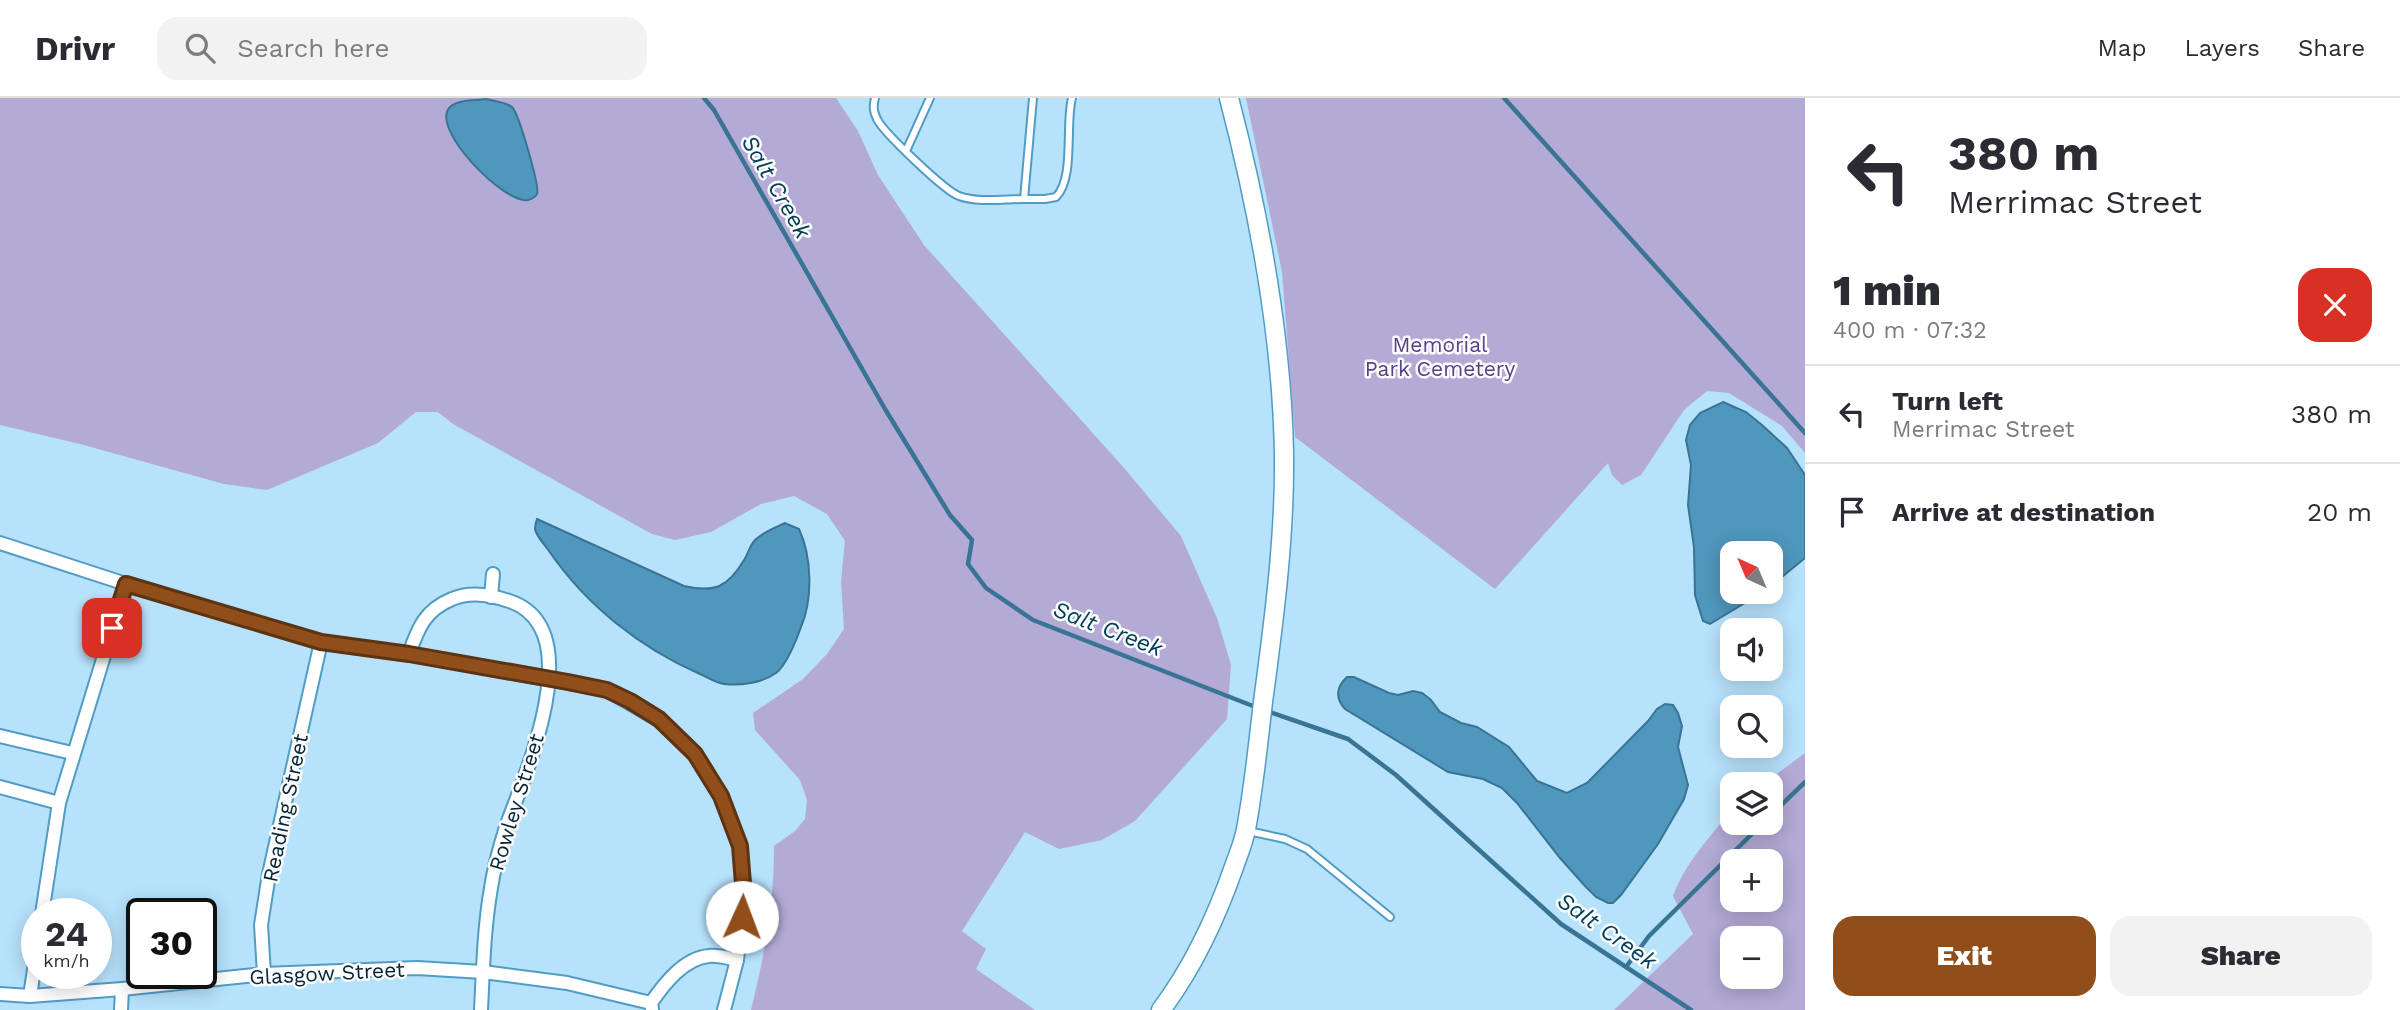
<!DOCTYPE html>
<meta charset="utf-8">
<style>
body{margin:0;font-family:"Work Sans",sans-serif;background:#f2f2f3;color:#2b2b33;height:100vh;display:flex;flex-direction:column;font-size:26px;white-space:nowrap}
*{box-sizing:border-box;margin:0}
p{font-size:23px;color:#7c7c81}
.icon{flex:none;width:38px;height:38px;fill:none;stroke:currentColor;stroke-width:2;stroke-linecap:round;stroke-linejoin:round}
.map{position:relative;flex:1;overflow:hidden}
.sheet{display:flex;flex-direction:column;background:#fff;width:595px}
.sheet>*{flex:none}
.hud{background:#fff;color:#2b2b33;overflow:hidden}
.needle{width:46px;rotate:316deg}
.fabs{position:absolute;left:1720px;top:443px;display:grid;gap:14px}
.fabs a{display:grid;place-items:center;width:63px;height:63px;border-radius:14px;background:#fff;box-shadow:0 4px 18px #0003;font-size:35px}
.speed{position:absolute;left:21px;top:800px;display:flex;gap:14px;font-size:35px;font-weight:700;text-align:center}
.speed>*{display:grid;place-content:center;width:91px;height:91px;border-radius:50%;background:#fff;box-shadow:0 4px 18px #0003;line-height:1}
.speed small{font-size:18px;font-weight:400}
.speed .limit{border:4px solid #111;border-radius:10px;background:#fff;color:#111}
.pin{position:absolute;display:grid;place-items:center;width:60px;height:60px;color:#fff;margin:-30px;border-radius:14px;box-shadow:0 4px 10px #0006}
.me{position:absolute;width:77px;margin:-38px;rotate:2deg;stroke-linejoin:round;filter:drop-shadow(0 0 5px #0008)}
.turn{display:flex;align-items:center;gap:24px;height:147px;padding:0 28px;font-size:32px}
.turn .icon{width:91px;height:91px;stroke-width:2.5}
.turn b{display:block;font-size:49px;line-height:60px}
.round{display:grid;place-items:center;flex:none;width:74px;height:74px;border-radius:21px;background:#f2f2f3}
.summary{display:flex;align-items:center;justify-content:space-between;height:119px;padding:0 28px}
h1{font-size:42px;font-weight:800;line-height:52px}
.primary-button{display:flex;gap:14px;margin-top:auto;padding:14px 28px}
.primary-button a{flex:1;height:80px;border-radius:21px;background:#8f4e1a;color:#fff;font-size:28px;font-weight:800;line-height:80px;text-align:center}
.primary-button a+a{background:#f2f2f3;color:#2b2b33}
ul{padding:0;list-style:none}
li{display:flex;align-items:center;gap:21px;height:98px;padding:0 28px;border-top:2px solid #e1e1e2}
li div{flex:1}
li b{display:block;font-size:26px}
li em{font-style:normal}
header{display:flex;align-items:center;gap:42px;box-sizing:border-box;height:98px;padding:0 35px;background:#fff;border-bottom:2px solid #e1e1e2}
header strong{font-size:33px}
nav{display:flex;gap:38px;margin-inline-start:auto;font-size:24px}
.search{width:490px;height:63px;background:#f2f2f3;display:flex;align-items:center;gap:18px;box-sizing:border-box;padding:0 24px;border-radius:21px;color:#7c7c81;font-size:26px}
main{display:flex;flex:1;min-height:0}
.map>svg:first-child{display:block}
</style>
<header>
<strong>Drivr</strong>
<div class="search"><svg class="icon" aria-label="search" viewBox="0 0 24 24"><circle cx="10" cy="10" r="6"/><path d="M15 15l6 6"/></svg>Search here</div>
<nav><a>Map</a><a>Layers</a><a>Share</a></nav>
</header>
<main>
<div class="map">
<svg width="1805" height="912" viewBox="0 0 1805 912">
<rect width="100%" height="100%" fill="#b7e2fc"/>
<!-- green -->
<g fill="#b3aad5" fill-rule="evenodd">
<path d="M0 0H836L858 33 878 77 924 147 1124 370 1181 438 1217 520 1231 567 1227 621 1135 723 1102 742 1059 751 1025 734 962 833 986 851 976 871 1035 912H751C765 854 774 808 774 748L795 733 805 721 807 702 800 682 755 632 753 615 803 581 827 556 844 531 841 483 845 443 827 416 794 398 761 406 711 434 675 442 652 436 453 326 438 314H416L378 345 267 392 224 386 80 346 0 327ZM457 4 512 10C527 34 528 63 537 90Z"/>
<polygon points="1246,0 1805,0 1805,355 1782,328 1729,295 1707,293 1684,312 1641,377 1622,387 1612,377 1608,365 1495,491 1295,339 1282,174"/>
<path d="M1805 655V912H1614L1693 836 1673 798C1685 765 1711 738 1732 711V724H1771V686H1763ZM1771 763V802H1732V763ZM1732 840H1771V878H1732Z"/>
</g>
<!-- water -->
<g fill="#5097bd" stroke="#397494" stroke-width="2">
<path d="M486 1C494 3 506 4 512 9 519 16 540 89 537 96 535 99 532 101 528 102 504 106 429 30 450 9 458 1 476 3 486 1Z"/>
<polygon points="1723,304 1746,314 1762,327 1787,350 1805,377 1805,460 1771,488 1771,455 1732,455 1732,494 1763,494 1710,526 1703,523 1695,497 1694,449 1688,407 1691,367 1686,342 1690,327 1700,315"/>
<path d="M537 421 684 488C715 495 728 489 744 462 748 456 750 447 755 442 763 434 774 430 785 425L799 431C812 459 813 501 801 529 797 541 786 568 776 575 762 585 740 588 724 586 716 585 707 579 700 576 640 550 586 507 549 453 545 447 536 438 535 431 535 427 536 424 537 421Z"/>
<path d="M1347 579H1354L1389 595 1398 597 1413 593 1422 595 1431 602 1440 614 1461 625 1477 629 1509 649 1537 683 1567 695 1587 685 1648 623 1657 611 1665 606 1673 607 1678 615 1682 628 1678 649 1688 687 1684 701 1658 746 1621 797 1613 805H1608L1596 799 1585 788 1560 760 1517 705 1502 690 1483 681 1448 674 1345 611C1335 600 1336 589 1347 579Z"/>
</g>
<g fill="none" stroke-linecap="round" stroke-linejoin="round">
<!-- stream -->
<g stroke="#397494" stroke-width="4.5">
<polyline points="704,0 714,12 885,311 950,417 972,442 968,466 986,490 1033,522 1258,610"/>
<polyline points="1504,0 1805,335"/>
<polyline points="1267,613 1348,641 1396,677 1561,826 1691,912"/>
<polyline points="1771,717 1805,684"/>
<polyline points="1626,869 1649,838 1764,724"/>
</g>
<!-- lane casing -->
<g stroke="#519cc5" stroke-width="10">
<g id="lane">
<path d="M875 0C873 8 873 13 877 21 883 34 945 93 959 98 978 105 1004 101 1024 101L1033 0"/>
<polyline points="906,53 930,0"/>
<path d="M1024 101H1045L1056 99C1075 80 1065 27 1072 0"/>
<polyline points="1248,733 1285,741 1307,751 1390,819"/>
</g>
</g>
<!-- street casing -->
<g stroke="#519cc5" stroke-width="16">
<g id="street">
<polyline points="0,445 126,486 321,544 409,556 607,592 659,622 695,656 721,698 740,748 744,798 737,862 724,912"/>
<polyline points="491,499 493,476"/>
<path d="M409 556C418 530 425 512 452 501 470 493 492 497 509 503 591 530 525 676 506 729 500 748 494 770 491 790 484 830 483 872 481 912"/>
<polyline points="0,638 72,655"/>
<polyline points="0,689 59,705"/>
<polyline points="42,816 59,705 126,486"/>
<polyline points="264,876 261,827 269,776 321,544"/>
<polyline points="0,896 30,898 122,891 264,876 417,870 483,874 567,885 651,905"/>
<polyline points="30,898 37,852"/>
<path d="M652 911 651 905C664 886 684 860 709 858 718 857 728 860 737 862"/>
<polyline points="121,912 122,891"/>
</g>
</g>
<!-- secondary casing -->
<g stroke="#519cc5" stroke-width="21">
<path id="secondary" d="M1161 912C1194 868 1217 818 1235 766 1239 755 1244 743 1246 731 1254 689 1258 646 1263 604 1274 522 1285 439 1284 356 1282 237 1259 115 1229 0"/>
</g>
<!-- lane -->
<use href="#lane" stroke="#fff" stroke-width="6"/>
<!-- street -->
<use href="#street" stroke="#fff" stroke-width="12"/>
<!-- secondary -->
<use href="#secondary" stroke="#fff" stroke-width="18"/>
</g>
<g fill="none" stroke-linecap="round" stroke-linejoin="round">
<!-- route casing -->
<g stroke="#5d3311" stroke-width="18">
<polyline id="route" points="112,530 126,486 321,544 409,556 568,584 607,592 630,603 659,621 695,656 721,698 740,748 744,798 742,819"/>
</g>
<!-- route -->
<use href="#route" stroke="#8f4e1a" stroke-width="12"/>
</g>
<g text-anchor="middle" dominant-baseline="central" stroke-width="5" stroke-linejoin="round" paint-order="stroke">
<!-- park labels -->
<g font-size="21" fill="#57408c" stroke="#fcfcfc">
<text x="1440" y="246">Memorial<tspan x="1440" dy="24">Park Cemetery</tspan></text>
</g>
<!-- street labels -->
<g font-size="21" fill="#032434" stroke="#fcfcfc">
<text transform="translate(516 704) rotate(-73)">Rowley Street</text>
<text transform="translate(285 710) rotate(-78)">Reading Street</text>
<text transform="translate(327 875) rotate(-3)">Glasgow Street</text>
</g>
<!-- water labels -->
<g font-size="23" font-style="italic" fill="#003d58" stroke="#fcfcfc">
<text transform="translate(776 89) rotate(60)">Salt Creek</text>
<text transform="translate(1108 531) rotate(21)">Salt Creek</text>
<text transform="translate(1607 833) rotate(35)">Salt Creek</text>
</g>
</g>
</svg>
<div class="fabs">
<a><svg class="needle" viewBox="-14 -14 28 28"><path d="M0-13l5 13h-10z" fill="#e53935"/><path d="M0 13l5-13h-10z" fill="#7c7c81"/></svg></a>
<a><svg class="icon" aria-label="sound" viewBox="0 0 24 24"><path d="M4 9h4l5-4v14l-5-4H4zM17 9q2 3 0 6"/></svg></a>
<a><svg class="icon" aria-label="search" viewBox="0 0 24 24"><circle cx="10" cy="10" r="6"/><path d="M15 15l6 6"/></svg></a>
<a><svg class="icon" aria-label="layers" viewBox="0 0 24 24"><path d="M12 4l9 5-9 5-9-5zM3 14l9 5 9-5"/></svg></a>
<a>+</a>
<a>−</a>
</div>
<div class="speed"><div>24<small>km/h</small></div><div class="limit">30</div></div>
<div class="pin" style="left:112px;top:530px;background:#d93025"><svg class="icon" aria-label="arrive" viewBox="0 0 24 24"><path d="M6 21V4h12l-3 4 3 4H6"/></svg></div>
<svg class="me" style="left:742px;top:819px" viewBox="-20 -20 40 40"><circle r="19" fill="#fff"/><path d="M0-13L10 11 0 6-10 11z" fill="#8f4e1a"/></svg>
</div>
<section class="sheet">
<div class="hud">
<div class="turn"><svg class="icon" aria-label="left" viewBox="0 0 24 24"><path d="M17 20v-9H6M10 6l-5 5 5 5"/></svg><div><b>380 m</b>Merrimac Street</div></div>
</div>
<div class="summary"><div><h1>1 min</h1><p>400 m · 07:32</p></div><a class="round" style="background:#d93025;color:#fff"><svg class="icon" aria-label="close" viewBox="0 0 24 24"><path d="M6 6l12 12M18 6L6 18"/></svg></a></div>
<ul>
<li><svg class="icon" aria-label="left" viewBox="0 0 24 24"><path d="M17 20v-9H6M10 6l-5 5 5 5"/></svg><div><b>Turn left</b><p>Merrimac Street</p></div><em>380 m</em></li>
<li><svg class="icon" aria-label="arrive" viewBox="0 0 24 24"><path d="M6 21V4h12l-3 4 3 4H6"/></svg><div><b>Arrive at destination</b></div><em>20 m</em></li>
</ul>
<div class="primary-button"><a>Exit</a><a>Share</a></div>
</section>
</main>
